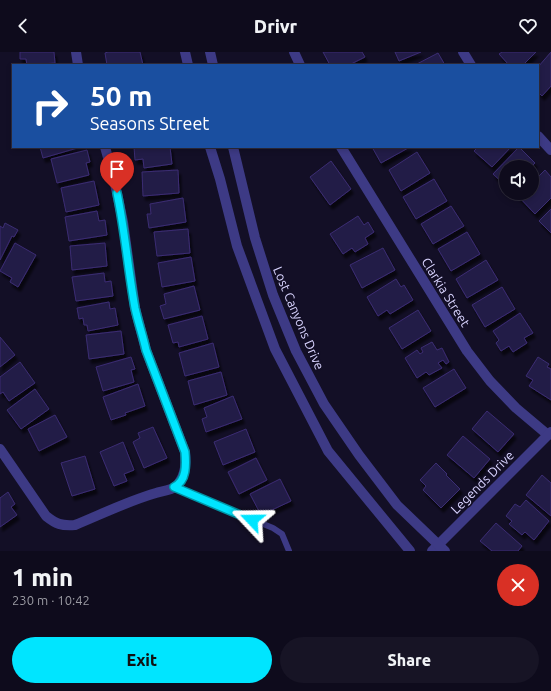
<!DOCTYPE html>
<meta charset="utf-8">
<style>
body{margin:0;font-family:Ubuntu,sans-serif;background:#171425;color:#f1f3f6;height:100vh;display:flex;flex-direction:column;font-size:15px;white-space:nowrap}
*{box-sizing:border-box;margin:0}
p{font-size:13px;color:#9b9ba3}
.icon{flex:none;width:22px;height:22px;fill:none;stroke:currentColor;stroke-width:2;stroke-linecap:round;stroke-linejoin:round}
.map{position:relative;height:499px;overflow:hidden}
.side{display:flex;flex-direction:column;background:#0e0b1c;flex:1}
.side>*{flex:none}
.banner{position:absolute;left:12px;top:12px;width:527px;height:84px;border-radius:0px;box-shadow:0 2px 6px #0003,0 0 0 1px #2e2b3b;background:#1a4fa0;color:#fff;overflow:hidden}
.tools{position:absolute;left:499px;top:108px;display:grid;gap:8px}
.tools a{display:grid;place-items:center;width:40px;height:40px;border-radius:50%;background:#0e0b1c;box-shadow:0 2px 6px #0003,0 0 0 1px #2e2b3b;font-size:20px}
.pin{position:absolute;display:grid;place-items:center;width:34px;height:34px;color:#fff;margin:-41px -17px;border-radius:50% 50% 50% 0;rotate:-45deg;box-shadow:0 0 4px #0007}
.pin .icon{rotate:45deg}
.me{position:absolute;width:44px;margin:-22px;rotate:293deg;stroke-linejoin:round;filter:drop-shadow(0 0 3px #0008)}
.turn{display:flex;align-items:center;gap:14px;height:84px;padding:0 12px;font-size:18px}
.turn .icon{width:52px;height:52px;stroke-width:2.5}
.turn b{display:block;font-size:28px;line-height:34px}
.round{display:grid;place-items:center;flex:none;width:42px;height:42px;border-radius:21px;background:#171425}
.head{display:flex;align-items:center;justify-content:space-between;height:68px;padding:0 12px}
h1{font-size:24px;font-weight:800;line-height:30px}
.button{display:flex;gap:8px;margin-top:auto;padding:8px 12px}
.button a{flex:1;height:46px;border-radius:24px;background:#00e5ff;color:#111;font-size:16px;font-weight:800;line-height:46px;text-align:center}
.button a+a{background:#171425;color:#f1f3f6}
header{display:flex;justify-content:space-between;align-items:center;height:52px;padding:0 12px;background:#0e0b1c;font-size:18px;font-weight:800}
.map>svg:first-child{display:block}
</style>
<header><svg class="icon" aria-label="back" viewBox="0 0 24 24"><path d="M15 5l-7 7 7 7"/></svg>Drivr<svg class="icon" aria-label="heart" viewBox="0 0 24 24"><path d="M12 20l-8-8c-3-5 5-10 8-4 3-6 11-1 8 4z"/></svg></header>
<div class="map">
<svg width="551" height="499" viewBox="0 0 551 499">
<defs>
<filter id="shadow"><feDropShadow dx="2.5" dy="4.5" stdDeviation="1" flood-color="#0009"/></filter>
</defs>
<rect width="100%" height="100%" fill="#130f26"/>
<!-- building -->
<g fill="#241b47" stroke="#3b2d73" filter="url(#shadow)">
<polygon points="20,0 54,0 55,11 27,13 26,7 20,7"/>
<polygon points="108,0 140,0 143,13 107,13 105,1"/>
<polygon points="323,0 362,0 365,5 349,13 330,13"/>
<polygon points="395,0 421,0 399,9"/>
<polygon points="502,0 536,0 523,13 509,13 499,2"/>
<polygon points="551,0 551,34 542,44 538,40 538,15"/>
<polygon points="438,1 445,13 415,13"/>
<polygon points="40,95 81,95 43,106"/>
<polygon points="134,95 170,95 172,112 144,116 143,107 135,108"/>
<polygon points="372,95 410,95 381,111"/>
<polygon points="478,95 511,95 492,115 474,99"/>
<polygon points="519,95 535,111 531,115 506,115 506,134 493,122"/>
<polygon points="87,98 90,110 86,111 89,123 57,131 51,107"/>
<polygon points="417,100 430,121 401,139 389,118"/>
<polygon points="331,109 351,137 330,153 310,125"/>
<polygon points="178,118 179,141 143,144 142,120"/>
<polygon points="545,118 551,125 551,146 535,162 518,144 521,141 532,141 532,131"/>
<polygon points="434,127 447,149 416,167 403,145"/>
<polygon points="94,129 99,153 66,160 61,136"/>
<polygon points="183,146 186,170 149,176 147,162 151,162 150,152"/>
<polygon points="451,154 464,174 433,192 421,172"/>
<polygon points="551,157 551,181 539,169"/>
<polygon points="97,159 99,169 105,168 107,183 69,189 65,165"/>
<polygon points="358,164 364,173 368,170 374,180 365,186 368,192 355,200 352,196 343,202 330,182"/>
<polygon points="5,171 18,178 14,185 12,184 0,208 0,174 3,176"/>
<polygon points="188,177 190,201 157,204 154,180"/>
<polygon points="467,180 480,202 451,219 438,197"/>
<polygon points="15,191 36,203 18,235 10,230 12,226 0,219"/>
<polygon points="105,191 107,214 72,218 70,194"/>
<polygon points="383,196 395,218 362,236 350,213"/>
<polygon points="191,205 195,229 162,235 158,211"/>
<polygon points="486,208 498,228 467,246 456,227"/>
<polygon points="104,221 105,230 111,229 113,244 76,249 72,225"/>
<polygon points="396,227 401,235 404,233 413,248 390,262 387,258 378,264 367,245"/>
<polygon points="194,234 200,258 164,267 160,254 166,252 164,242"/>
<polygon points="502,235 515,257 485,275 472,253"/>
<polygon points="109,250 110,257 115,256 118,273 88,279 87,273 84,273 83,266 79,267 77,256"/>
<polygon points="418,258 431,279 402,297 389,276"/>
<polygon points="520,261 533,281 524,286 527,291 513,300 509,294 501,299 496,291 499,288 493,279"/>
<polygon points="202,264 208,287 179,295 178,290 173,291 168,273"/>
<polygon points="121,279 124,302 89,307 86,283"/>
<polygon points="0,285 15,303 0,315"/>
<polygon points="432,290 437,298 442,296 449,310 446,312 443,308 438,311 442,316 429,323 426,320 417,326 405,306 417,298 420,302 423,300 421,296"/>
<polygon points="213,291 219,315 185,324 179,301"/>
<polygon points="131,305 135,317 131,318 134,330 103,339 96,315"/>
<polygon points="538,305 549,312 547,315 551,317 551,348 529,334 533,328 526,324"/>
<polygon points="20,310 35,331 9,349 3,340 0,342 0,325"/>
<polygon points="454,317 466,336 435,355 423,336"/>
<polygon points="221,320 227,343 194,353 188,329"/>
<polygon points="138,332 145,354 125,361 126,363 111,368 103,345"/>
<polygon points="35,337 49,357 21,377 7,358"/>
<polygon points="233,344 242,367 206,380 202,367 207,365 204,356"/>
<polygon points="487,359 514,382 498,400 472,377"/>
<polygon points="55,363 67,385 39,399 28,377"/>
<polygon points="153,375 167,406 144,416 133,390 140,386 138,381"/>
<polygon points="246,377 255,400 223,413 214,390"/>
<polygon points="463,384 490,407 474,426 447,403"/>
<polygon points="123,390 134,418 124,422 127,429 114,434 100,400"/>
<polygon points="85,404 95,437 72,444 61,411"/>
<polygon points="256,406 267,428 239,442 228,420"/>
<polygon points="436,411 447,422 446,423 460,437 441,456 423,438 426,434 420,428"/>
<polygon points="542,423 551,431 551,464 526,443"/>
<polygon points="280,427 291,449 261,463 250,442"/>
<polygon points="8,440 15,452 11,455 17,463 0,475 0,446"/>
<polygon points="526,448 549,469 534,488 525,480 522,483 509,472 512,469 506,464 515,452 520,455"/>
<polygon points="496,471 522,494 518,499 492,499 480,489"/>
</g>
<g fill="none" stroke-linecap="round" stroke-linejoin="round">
<!-- service -->
<polyline stroke="#3d3a85" stroke-width="6" points="174,435 273,476 282,482 289,499"/>
<!-- minor -->
<g stroke="#3d3a85" stroke-width="10">
<polyline points="76,0 78,13"/>
<polyline points="294,0 300,13"/>
<polyline points="463,0 471,13"/>
<polyline points="538,84 551,98"/>
<polyline points="341,95 467,299 490,329 516,356 548,383"/>
<path d="M0 397 46 464C56 472 61 474 75 473 102 462 128 449 156 441 163 439 174 438 178 432 186 422 186 411 185 400L146 298 135 256 123 170 114 127 105 95"/>
<polyline points="432,499 551,380"/>
</g>
<!-- tertiary -->
<g stroke="#3d3a85" stroke-width="10">
<polyline points="185,0 188,13"/>
<polyline points="210,0 213,13"/>
<polyline points="210,95 220,127 237,194 275,297 328,399 410,499"/>
<polyline points="233,95 255,186 273,243 296,299 324,352 359,403 397,453 445,499"/>
</g>
</g>
<g fill="none" stroke-linecap="round" stroke-linejoin="round">
<!-- route casing -->
<g stroke="#0095a6" stroke-width="10">
<path id="route" d="M117 141C125 179 128 218 135 256 138 270 143 284 146 298L185 400C186 412 187 429 174 435L252 468"/>
</g>
<!-- route -->
<use href="#route" stroke="#00e5ff" stroke-width="7"/>
</g>
<g text-anchor="middle" dominant-baseline="central" stroke-width="3.5" stroke-linejoin="round" paint-order="stroke">
<!-- street labels -->
<g font-size="13" fill="#d9d4ff" stroke="#130f26">
<text transform="translate(446 240) rotate(58)">Clarkia Street</text>
<text transform="translate(299 266) rotate(67)">Lost Canyons Drive</text>
<text transform="translate(482 430) rotate(-45)">Legends Drive</text>
</g>
</g>
</svg>
<div class="tools">
<a><svg class="icon" aria-label="sound" viewBox="0 0 24 24"><path d="M4 9h4l5-4v14l-5-4H4zM17 9q2 3 0 6"/></svg></a>
</div>
<div class="pin" style="left:117px;top:141px;background:#d93025"><svg class="icon" aria-label="arrive" viewBox="0 0 24 24"><path d="M6 21V4h12l-3 4 3 4H6"/></svg></div>
<svg class="me" style="left:252px;top:468px" viewBox="-20 -20 40 40"><path d="M0-17L14 15 0 8-14 15z" fill="#00e5ff" stroke="#fff" stroke-width="4"/></svg>
<div class="banner">
<div class="turn"><svg class="icon" aria-label="right" viewBox="0 0 24 24"><path d="M7 20v-9h11M14 6l5 5-5 5"/></svg><div><b>50 m</b>Seasons Street</div></div>
</div>
</div>
<section class="side">
<div class="head"><div><h1>1 min</h1><p>230 m · 10:42</p></div><a class="round" style="background:#d93025;color:#fff"><svg class="icon" aria-label="close" viewBox="0 0 24 24"><path d="M6 6l12 12M18 6L6 18"/></svg></a></div>
<div class="button"><a>Exit</a><a>Share</a></div>
</section>
